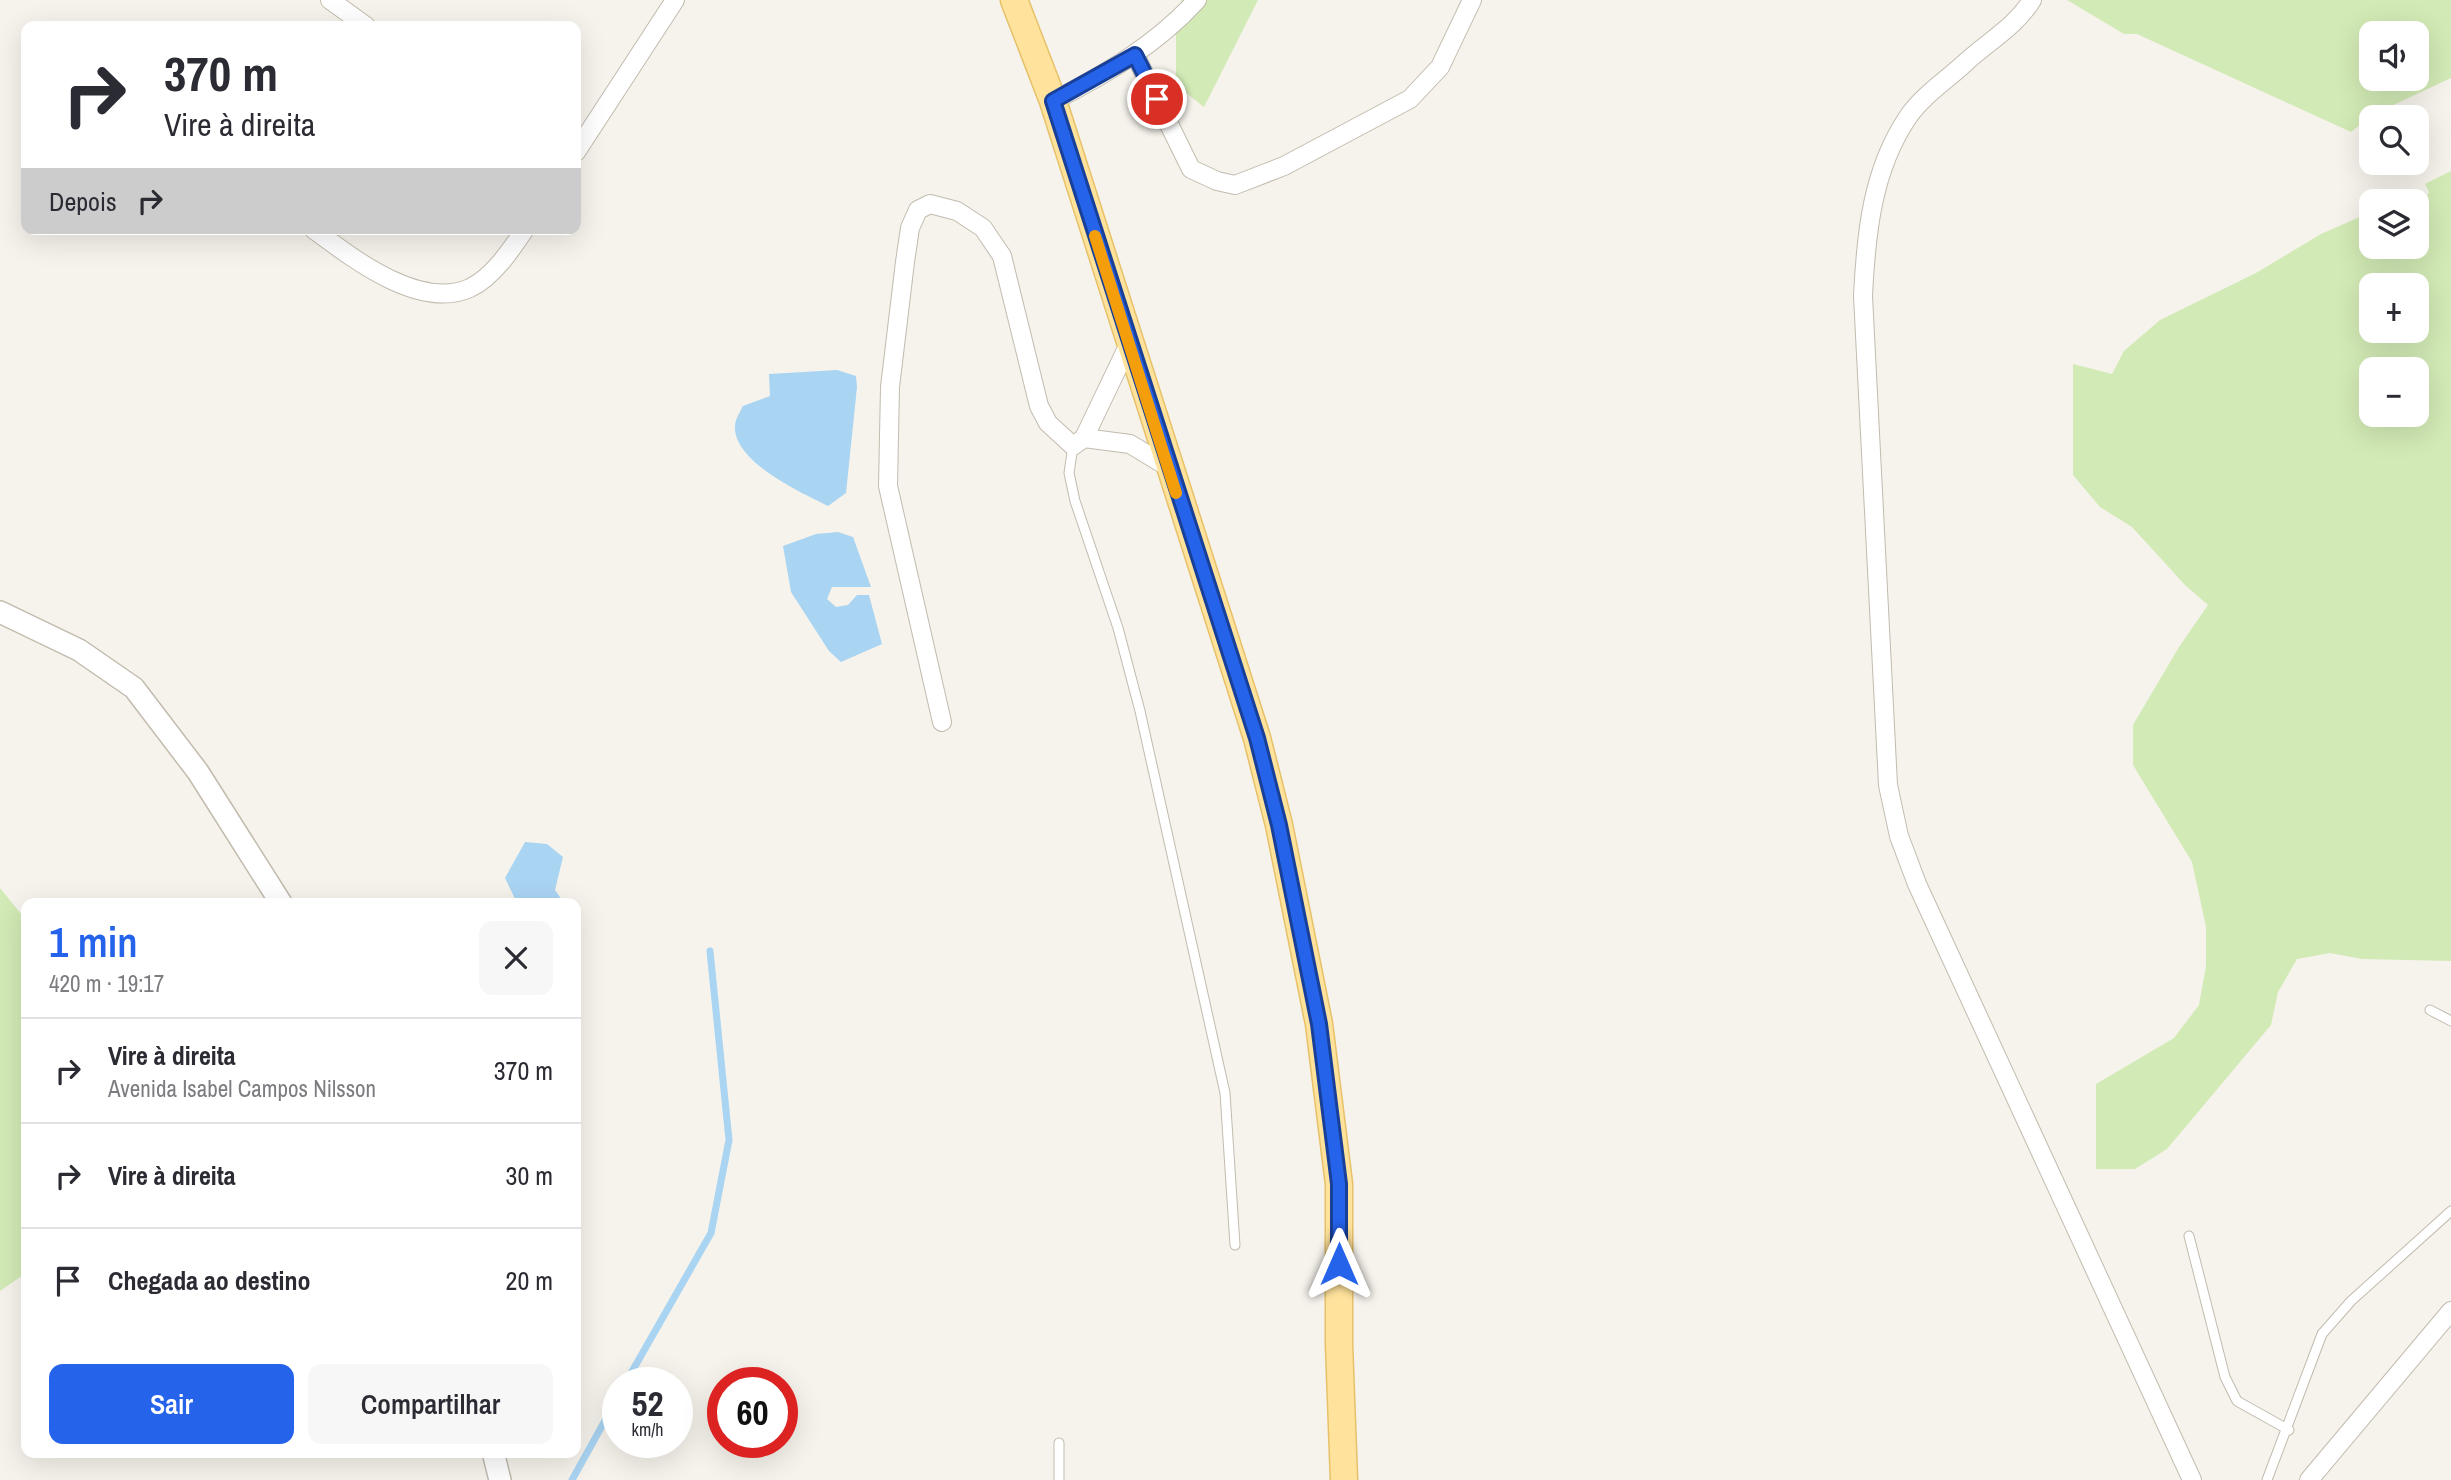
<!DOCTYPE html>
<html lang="pt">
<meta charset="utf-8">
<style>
body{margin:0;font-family:"Archivo Narrow",sans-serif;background:#f7f7f7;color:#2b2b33;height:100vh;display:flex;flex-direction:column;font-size:26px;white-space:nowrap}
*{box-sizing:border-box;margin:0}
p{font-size:23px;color:#7c7c81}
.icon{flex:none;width:38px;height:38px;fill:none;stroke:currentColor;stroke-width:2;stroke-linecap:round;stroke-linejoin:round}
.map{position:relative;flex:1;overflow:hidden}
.sheet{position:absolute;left:21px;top:898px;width:560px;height:560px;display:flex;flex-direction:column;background:#fff;border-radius:14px;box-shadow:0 7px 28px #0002}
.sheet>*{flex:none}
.hud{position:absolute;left:21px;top:21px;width:560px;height:214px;border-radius:14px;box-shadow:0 7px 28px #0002;background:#fff;color:#2b2b33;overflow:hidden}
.tools{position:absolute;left:2359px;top:21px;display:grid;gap:14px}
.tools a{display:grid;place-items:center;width:70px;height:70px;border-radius:14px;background:#fff;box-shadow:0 7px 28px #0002;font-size:35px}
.speed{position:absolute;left:602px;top:1367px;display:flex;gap:14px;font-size:35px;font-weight:700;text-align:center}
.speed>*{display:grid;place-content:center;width:91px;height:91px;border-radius:50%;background:#fff;box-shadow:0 7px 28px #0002;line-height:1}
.speed small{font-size:18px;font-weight:400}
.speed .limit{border:10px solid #d22;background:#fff;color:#111}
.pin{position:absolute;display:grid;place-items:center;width:60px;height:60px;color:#fff;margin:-30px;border:4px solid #fff;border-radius:50%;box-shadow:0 2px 7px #0007}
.me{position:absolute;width:77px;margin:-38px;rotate:0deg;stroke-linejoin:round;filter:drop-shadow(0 0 5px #0008)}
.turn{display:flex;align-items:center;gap:24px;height:147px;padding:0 28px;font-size:32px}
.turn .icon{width:91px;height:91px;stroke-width:2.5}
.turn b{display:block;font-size:49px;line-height:60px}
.then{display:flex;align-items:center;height:66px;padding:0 28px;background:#0003;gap:14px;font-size:26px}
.round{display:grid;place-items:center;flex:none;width:74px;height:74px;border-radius:14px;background:#f7f7f7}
.headline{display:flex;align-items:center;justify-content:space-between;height:119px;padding:0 28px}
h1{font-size:42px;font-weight:600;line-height:52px;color:#2563eb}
.cta{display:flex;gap:14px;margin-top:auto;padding:14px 28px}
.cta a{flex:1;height:80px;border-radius:14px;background:#2563eb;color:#fff;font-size:28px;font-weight:600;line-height:80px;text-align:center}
.cta a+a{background:#f7f7f7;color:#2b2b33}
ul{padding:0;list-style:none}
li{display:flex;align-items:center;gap:21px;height:105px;padding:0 28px;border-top:2px solid #e1e1e2}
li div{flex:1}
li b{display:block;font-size:26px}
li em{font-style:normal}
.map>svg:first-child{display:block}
</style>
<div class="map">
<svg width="2451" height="1480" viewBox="0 0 2451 1480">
<rect width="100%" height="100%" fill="#f6f3ec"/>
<!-- green -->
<g fill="#d2eab5" fill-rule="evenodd">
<polygon points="1182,0 1258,0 1204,107 1176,85 1176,12"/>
<path d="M2067 0H2451V78L2372 115 2351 132 2137 34H2124ZM2371 33H2417V79H2371Z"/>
<path d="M2451 171V961L2362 959 2330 953 2297 959 2278 992 2271 1025 2167 1149 2135 1169H2096V1084L2174 1038 2199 1005 2206 966V927L2192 862 2133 765V725L2179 647 2208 605 2185 585 2132 527 2100 507 2073 475V364L2112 374 2124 351 2160 320 2256 273 2321 234 2371 212V247H2417V219L2429 192 2425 184ZM2371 285H2417V331H2371ZM2371 369H2417V415H2371Z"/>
<polygon points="0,888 26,920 26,1273 0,1291"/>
</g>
<!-- water -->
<g fill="#a9d4f2">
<path d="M837 370 856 376 857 387 846 493 828 506C802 493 733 462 735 426 735 420 740 412 743 406L770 396 769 374Z"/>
<polygon points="838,532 853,537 871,587 832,587 827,599 836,607 848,605 857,595 869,595 882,644 841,662 829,651 791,592 783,546 816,534"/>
<polygon points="525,842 547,844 563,857 555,890 564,903 517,903 505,878"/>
</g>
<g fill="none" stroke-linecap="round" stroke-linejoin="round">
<!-- stream -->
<g stroke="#a9d4f2" stroke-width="7">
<polyline points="626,1382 711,1233 729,1140 710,951"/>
<polyline points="572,1480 618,1397"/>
</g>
<!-- service casing -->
<g stroke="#c2bbae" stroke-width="11">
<g id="service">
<polyline points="1073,446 1069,473 1075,501 1118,628 1140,711 1225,1093 1235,1245"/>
<polyline points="2430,1010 2451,1021"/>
<polyline points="2189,1236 2225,1377 2237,1401 2289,1430"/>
<polyline points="1059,1480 1059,1443"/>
<polyline points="2267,1480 2322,1334 2351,1301 2451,1211"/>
</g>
</g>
<!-- minor casing -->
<g stroke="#c2bbae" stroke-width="20">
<g id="minor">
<polyline points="330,0 366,26"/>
<path d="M2032 0C2016 26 1989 41 1966 62 1948 79 1922 96 1908 117 1872 170 1866 234 1863 296L1888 785 1899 836 1917 884 2192 1480"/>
<polyline points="1135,55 1191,169 1217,181 1235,185 1284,166 1410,99 1440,67 1472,0"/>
<path d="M1053 101C1106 74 1156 45 1197 0"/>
<polyline points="576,152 675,0"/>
<path d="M313 229C351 257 419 311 470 288 493 277 511 250 525 229"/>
<polyline points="1084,438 1130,444 1168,467"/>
<polyline points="942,722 888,486 890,387 905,262 910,228 918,210 930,204 957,211 983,228 1002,256 1039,406 1048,423 1073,446 1084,438 1129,344"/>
<polyline points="2309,1480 2451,1311"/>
</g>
</g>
<!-- tertiary casing -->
<g stroke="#c2bbae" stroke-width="24">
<g id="tertiary">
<polyline points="0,612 79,650 134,688 198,772 281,903"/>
<polyline points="493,1452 500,1480"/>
</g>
</g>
<!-- primary casing -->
<g stroke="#e6c16a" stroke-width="29">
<polyline id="primary" points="1014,0 1053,101 1257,738 1279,825 1319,1024 1339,1184 1339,1344 1344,1480"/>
</g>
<!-- service -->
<use href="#service" stroke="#fff" stroke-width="9"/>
<!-- minor -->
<use href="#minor" stroke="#fff" stroke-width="18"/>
<!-- tertiary -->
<use href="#tertiary" stroke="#fff" stroke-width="21"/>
<!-- primary -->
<use href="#primary" stroke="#ffe39c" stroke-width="26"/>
</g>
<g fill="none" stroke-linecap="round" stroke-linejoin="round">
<!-- route casing -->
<g stroke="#184099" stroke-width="18">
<polyline id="route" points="1157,99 1135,55 1053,101 1257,738 1279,825 1319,1024 1339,1184 1339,1264"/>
</g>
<!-- route -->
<use href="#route" stroke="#2563eb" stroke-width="12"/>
<!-- slow -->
<polyline stroke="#f59e0b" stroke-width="12" points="1095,236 1176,493"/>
</g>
</svg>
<div class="tools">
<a><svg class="icon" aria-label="sound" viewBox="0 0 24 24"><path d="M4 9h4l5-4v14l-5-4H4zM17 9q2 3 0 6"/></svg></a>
<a><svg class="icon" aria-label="search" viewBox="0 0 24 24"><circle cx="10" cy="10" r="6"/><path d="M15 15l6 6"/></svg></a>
<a><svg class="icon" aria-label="layers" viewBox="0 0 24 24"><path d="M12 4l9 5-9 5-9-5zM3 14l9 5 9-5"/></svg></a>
<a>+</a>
<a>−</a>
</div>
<div class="speed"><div>52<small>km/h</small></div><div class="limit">60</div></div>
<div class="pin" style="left:1157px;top:99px;background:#d93025"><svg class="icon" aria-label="arrive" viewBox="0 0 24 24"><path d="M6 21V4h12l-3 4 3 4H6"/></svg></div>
<svg class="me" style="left:1339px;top:1264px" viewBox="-20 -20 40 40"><path d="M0-17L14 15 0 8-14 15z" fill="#2563eb" stroke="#fff" stroke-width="4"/></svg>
<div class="hud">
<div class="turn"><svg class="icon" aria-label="right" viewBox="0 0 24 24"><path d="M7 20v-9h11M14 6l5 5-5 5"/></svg><div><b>370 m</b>Vire à direita</div></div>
<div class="then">Depois<svg class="icon" aria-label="right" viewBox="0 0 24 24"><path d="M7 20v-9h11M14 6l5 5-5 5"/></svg></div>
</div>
<section class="sheet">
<div class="headline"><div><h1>1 min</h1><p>420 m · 19:17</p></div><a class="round"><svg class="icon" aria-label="close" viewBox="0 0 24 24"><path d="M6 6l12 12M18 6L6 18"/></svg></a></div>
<ul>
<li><svg class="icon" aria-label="right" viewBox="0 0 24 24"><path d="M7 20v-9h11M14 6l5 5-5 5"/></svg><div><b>Vire à direita</b><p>Avenida Isabel Campos Nilsson</p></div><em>370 m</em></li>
<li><svg class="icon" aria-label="right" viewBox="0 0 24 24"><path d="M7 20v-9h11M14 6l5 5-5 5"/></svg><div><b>Vire à direita</b></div><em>30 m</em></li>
<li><svg class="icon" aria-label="arrive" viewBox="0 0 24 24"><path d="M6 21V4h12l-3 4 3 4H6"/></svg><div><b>Chegada ao destino</b></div><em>20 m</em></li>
</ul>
<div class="cta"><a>Sair</a><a>Compartilhar</a></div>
</section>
</div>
